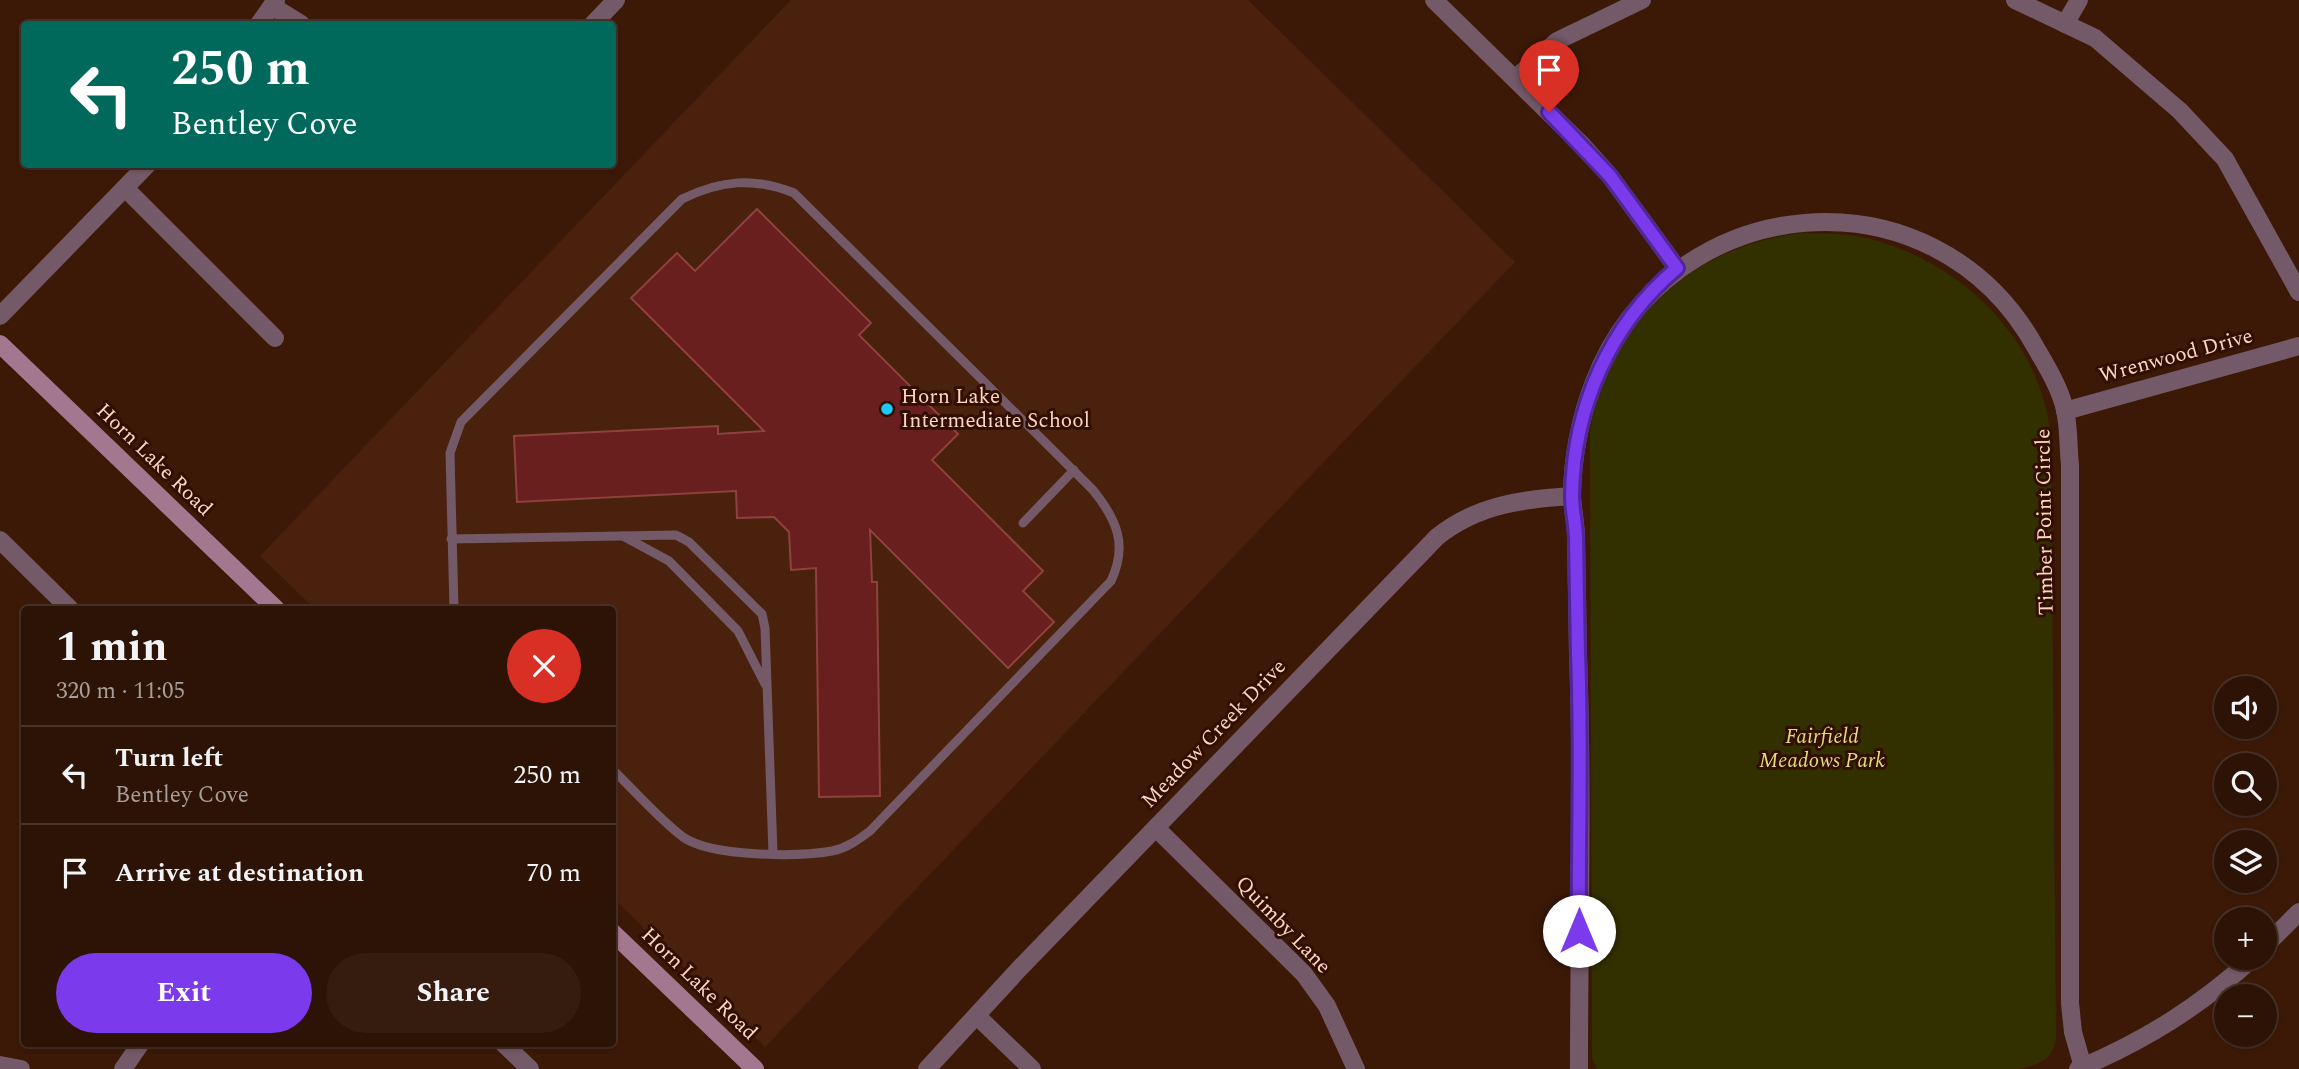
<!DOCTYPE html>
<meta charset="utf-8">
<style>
body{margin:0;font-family:Spectral,serif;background:#351c0f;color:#f1f3f6;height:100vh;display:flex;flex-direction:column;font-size:26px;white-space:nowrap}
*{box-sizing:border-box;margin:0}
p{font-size:23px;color:#a79e9a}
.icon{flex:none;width:38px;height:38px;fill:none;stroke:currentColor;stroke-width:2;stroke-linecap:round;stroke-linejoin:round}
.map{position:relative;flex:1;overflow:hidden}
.panel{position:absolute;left:21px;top:606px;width:595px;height:441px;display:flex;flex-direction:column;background:#2d1305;border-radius:7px;box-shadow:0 2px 5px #0004,0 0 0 2px #483227}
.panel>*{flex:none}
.guide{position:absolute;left:21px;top:21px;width:595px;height:147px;border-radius:7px;box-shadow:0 2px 5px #0004,0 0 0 2px #483227;background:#00695c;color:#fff;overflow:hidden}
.buttons{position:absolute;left:2214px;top:676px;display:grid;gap:14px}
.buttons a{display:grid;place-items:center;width:63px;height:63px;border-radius:50%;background:#2d1305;box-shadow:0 2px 5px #0004,0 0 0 2px #483227;font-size:35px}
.pin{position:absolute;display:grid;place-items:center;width:60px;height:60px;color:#fff;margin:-72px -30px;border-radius:50% 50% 50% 0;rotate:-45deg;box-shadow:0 0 7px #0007}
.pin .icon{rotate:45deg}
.me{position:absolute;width:77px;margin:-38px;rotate:0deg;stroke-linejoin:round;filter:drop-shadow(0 0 5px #0008)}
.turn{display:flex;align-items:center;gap:24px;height:147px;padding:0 35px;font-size:32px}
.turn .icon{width:91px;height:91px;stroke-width:2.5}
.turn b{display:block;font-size:49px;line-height:60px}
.round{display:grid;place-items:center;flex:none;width:74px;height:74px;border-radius:37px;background:#351c0f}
.head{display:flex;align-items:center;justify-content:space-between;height:119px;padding:0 35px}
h1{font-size:42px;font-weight:700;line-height:52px}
.action{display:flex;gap:14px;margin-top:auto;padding:14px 35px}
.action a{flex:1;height:80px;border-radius:42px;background:#7c3aed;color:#fff;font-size:28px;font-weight:700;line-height:80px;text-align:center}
.action a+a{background:#351c0f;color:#f1f3f6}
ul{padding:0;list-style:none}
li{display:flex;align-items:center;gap:21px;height:98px;padding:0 35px;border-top:2px solid #483227}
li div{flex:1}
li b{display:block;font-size:26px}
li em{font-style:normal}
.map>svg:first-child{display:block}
</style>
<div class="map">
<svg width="2299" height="1069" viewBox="0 0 2299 1069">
<rect width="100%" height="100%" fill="#3c1907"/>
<!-- built -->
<polygon fill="#49210d" points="791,0 1248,0 1515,262 765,1047 613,898 612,609 315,609 260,556"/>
<!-- green -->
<path fill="#333000" d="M1802 233C1823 234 1845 233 1866 238 1949 258 2023 321 2045 405 2050 421 2050 440 2051 458L2056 1040C2051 1061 2038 1065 2019 1069H1597L1592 1058 1590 431C1609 323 1693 245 1802 233Z"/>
<!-- building -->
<polygon fill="#691f1e" stroke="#8e413d" stroke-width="2" points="757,209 871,323 859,335 958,434 932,460 1043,571 1023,591 1054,622 1008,668 870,530 872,582 877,582 880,796 819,797 816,568 791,570 789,532 774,517 737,518 736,491 517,502 514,436 718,426 718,434 764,431 631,298 677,253 695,271"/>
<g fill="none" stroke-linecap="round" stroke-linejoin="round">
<!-- service -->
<g stroke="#745968" stroke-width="9">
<polyline points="1023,523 1074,470"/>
<polyline points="623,536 669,561 738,631 765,684"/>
<polyline points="451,539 676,535 689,542 762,614 765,628 773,853"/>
<path d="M454 609 450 453 461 422 682 199C721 180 754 177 794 193L1093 490C1117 520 1128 545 1111 581L870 831C858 840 847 848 832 851 798 857 711 857 683 837 658 818 635 791 612 769"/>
</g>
<!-- minor -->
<g stroke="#745968" stroke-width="18">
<polyline points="1434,0 1583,146 1610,176 1677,268"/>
<polyline points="2015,0 2095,38 2180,111 2225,159 2299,292"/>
<polyline points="272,6 301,24"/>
<polyline points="259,24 276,0"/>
<polyline points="593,24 616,0"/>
<polyline points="2065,24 2079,0"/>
<polyline points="1516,78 1557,41 1642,0"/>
<polyline points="125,188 275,338"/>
<polyline points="0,316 148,164"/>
<polyline points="2065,411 2299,346"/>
<polyline points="0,540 70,609"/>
<polyline points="1156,828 1304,974 1327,1006 1356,1069"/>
<polyline points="2264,947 2299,912"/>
<polyline points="978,1017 1032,1069"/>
<polyline points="503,1043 530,1069"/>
<polyline points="0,1065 21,1069"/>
<polyline points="123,1069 141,1043"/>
<path d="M927 1069 1019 969 1437 537C1477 505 1522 499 1572 496"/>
<path d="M1579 1069C1579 931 1583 793 1578 655 1577 616 1577 577 1576 538 1576 525 1573 511 1572 497 1572 460 1580 417 1594 382 1669 188 1934 163 2036 348 2047 367 2060 388 2065 410 2069 427 2068 447 2070 465V1003L2073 1032 2083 1067"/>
<path d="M2078 1069C2146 1040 2199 1007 2254 957"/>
</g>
<!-- secondary -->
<g stroke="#a2778f" stroke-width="18">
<polyline points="0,344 276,609"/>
<polyline points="612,932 755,1069"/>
</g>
</g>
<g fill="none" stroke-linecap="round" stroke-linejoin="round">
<!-- route casing -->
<g stroke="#51269a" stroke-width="18">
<path id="route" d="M1549 112 1610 176 1677 268C1610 324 1573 408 1572 496 1572 510 1576 525 1576 539 1577 578 1577 616 1578 655 1582 747 1578 839 1579 931"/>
</g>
<!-- route -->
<use href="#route" stroke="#7c3aed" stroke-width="12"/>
</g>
<!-- markers -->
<circle fill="#1bcafc" stroke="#310f00" stroke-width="2.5" cx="887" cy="409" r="7"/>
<g text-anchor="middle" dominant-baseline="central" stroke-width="6" stroke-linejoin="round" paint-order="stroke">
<!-- street labels -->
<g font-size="21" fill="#fed4c2" stroke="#310f00">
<text transform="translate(2176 356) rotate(-15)">Wrenwood Drive</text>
<text transform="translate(154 460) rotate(44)">Horn Lake Road</text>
<text transform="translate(2045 522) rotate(-91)">Timber Point Circle</text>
<text transform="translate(1214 734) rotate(-46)">Meadow Creek Drive</text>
<text transform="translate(1283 925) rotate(46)">Quimby Lane</text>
<text transform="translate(699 984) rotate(44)">Horn Lake Road</text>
</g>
<!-- poi labels -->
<g font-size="21" fill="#fed4c2" stroke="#310f00" text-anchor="start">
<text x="901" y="397">Horn Lake<tspan x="901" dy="24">Intermediate School</tspan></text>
</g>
<!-- park labels -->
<g font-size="21" font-style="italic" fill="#e3dc79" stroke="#310f00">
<text x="1822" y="737">Fairfield<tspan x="1822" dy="24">Meadows Park</tspan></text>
</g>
</g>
</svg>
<div class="buttons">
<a><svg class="icon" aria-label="sound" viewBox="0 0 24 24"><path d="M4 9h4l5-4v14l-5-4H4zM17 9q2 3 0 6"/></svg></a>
<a><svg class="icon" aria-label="search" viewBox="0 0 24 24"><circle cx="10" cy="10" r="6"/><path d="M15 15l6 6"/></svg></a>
<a><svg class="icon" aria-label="layers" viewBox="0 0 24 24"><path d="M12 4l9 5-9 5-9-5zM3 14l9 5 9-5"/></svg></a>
<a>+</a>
<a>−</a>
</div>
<div class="pin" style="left:1549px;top:112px;background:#d93025"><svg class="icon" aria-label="arrive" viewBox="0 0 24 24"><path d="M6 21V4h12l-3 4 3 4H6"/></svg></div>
<svg class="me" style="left:1579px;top:931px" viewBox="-20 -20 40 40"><circle r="19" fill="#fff"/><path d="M0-13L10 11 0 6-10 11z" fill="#7c3aed"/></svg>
<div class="guide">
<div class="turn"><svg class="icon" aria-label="left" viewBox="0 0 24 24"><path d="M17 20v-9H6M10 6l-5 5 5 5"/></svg><div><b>250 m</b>Bentley Cove</div></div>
</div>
<section class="panel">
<div class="head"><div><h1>1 min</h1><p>320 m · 11:05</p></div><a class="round" style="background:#d93025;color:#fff"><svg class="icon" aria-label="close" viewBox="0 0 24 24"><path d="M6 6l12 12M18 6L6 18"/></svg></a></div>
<ul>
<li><svg class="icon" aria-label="left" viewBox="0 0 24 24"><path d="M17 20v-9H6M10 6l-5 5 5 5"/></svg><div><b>Turn left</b><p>Bentley Cove</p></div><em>250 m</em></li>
<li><svg class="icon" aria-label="arrive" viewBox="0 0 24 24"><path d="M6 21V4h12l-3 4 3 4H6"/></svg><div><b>Arrive at destination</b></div><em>70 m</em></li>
</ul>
<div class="action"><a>Exit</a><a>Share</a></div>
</section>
</div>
